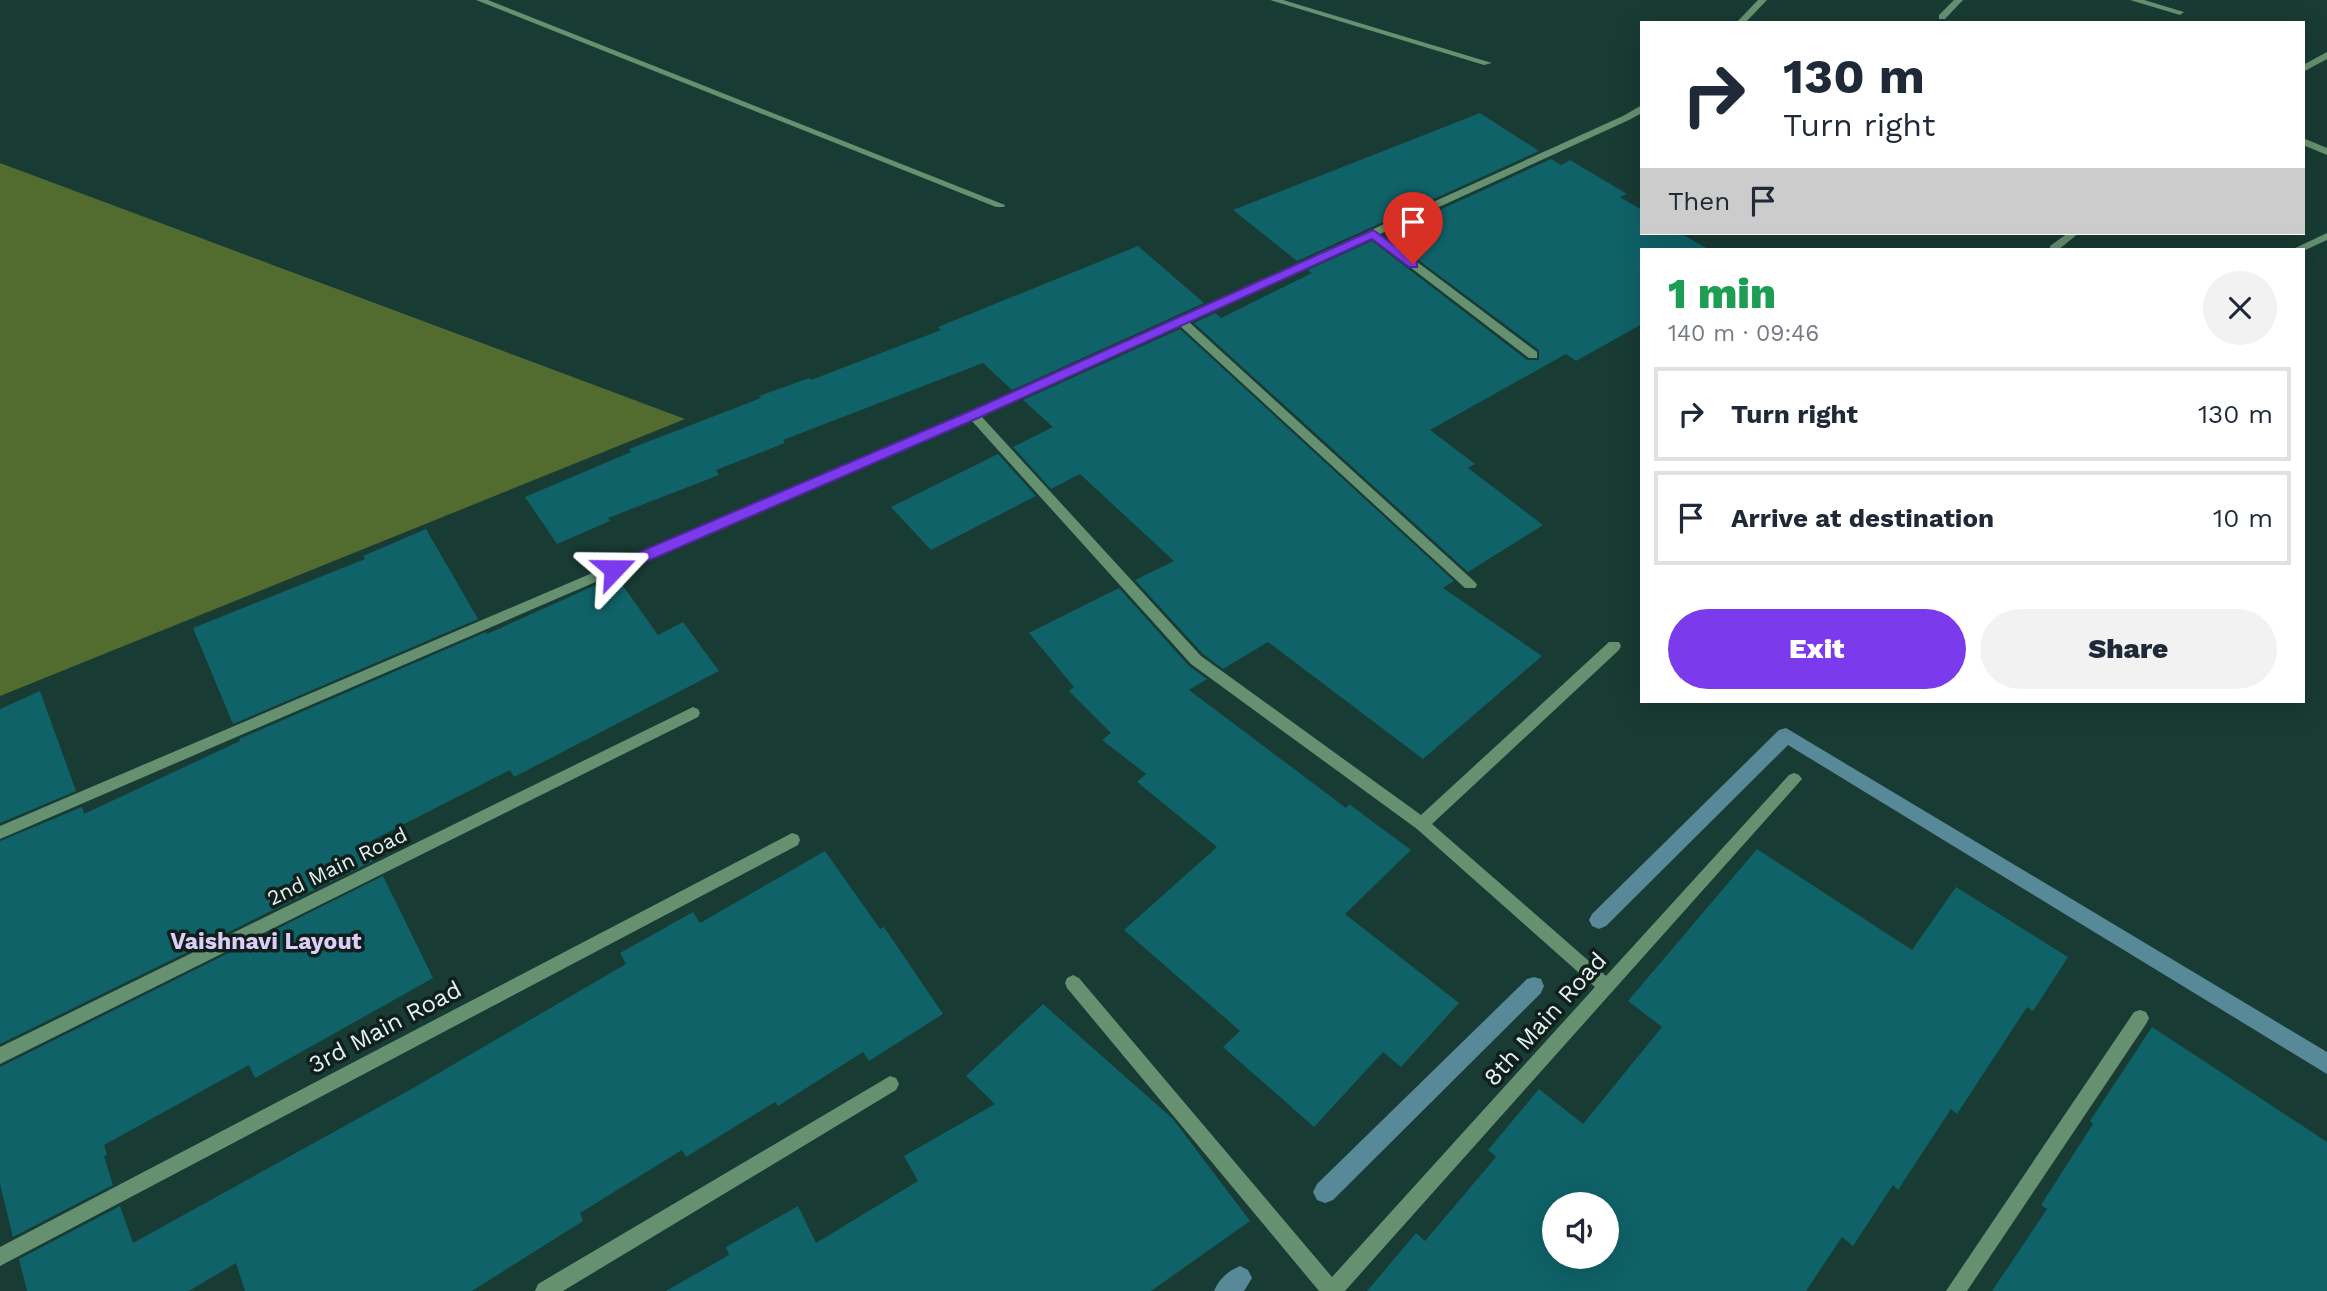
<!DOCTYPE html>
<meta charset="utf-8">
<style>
body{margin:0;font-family:"Work Sans",sans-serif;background:#f2f2f3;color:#1f2937;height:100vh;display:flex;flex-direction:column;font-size:26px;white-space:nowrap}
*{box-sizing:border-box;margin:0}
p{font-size:23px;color:#747a83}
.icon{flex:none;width:38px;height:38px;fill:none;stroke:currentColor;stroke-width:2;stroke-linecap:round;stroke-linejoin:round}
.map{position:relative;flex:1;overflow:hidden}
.side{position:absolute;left:1640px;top:248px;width:665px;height:455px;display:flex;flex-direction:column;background:#fff;border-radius:0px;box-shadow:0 7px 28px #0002}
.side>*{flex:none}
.guide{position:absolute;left:1640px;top:21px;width:665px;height:214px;border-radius:0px;box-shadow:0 7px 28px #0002;background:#fff;color:#1f2937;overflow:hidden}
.buttons{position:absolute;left:1542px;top:1192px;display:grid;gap:14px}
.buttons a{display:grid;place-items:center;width:77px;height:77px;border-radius:50%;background:#fff;box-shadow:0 7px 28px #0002;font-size:35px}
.pin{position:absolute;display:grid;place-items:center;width:60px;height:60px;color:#fff;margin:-72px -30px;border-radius:50% 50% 50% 0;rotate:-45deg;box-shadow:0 0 7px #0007}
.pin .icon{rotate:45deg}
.me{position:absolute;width:77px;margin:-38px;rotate:67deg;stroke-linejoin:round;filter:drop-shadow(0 0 5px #0008)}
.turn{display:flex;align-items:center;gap:24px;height:147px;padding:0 28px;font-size:32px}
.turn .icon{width:91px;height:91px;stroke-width:2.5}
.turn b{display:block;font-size:49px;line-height:60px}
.then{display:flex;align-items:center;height:66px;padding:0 28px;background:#0003;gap:14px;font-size:26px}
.round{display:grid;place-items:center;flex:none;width:74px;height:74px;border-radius:37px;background:#f2f2f3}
.overview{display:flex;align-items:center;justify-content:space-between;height:119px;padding:0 28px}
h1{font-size:42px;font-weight:800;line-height:52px;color:#1e9e55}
.action{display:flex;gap:14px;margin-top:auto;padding:14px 28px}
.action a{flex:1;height:80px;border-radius:42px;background:#7c3aed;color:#fff;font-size:28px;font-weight:800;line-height:80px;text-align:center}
.action a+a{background:#f2f2f3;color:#1f2937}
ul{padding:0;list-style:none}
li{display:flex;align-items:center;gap:21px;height:94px;margin:0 14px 10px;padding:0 14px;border:4px solid #e0e1e3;border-radius:0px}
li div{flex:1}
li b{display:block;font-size:26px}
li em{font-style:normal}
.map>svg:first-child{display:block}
</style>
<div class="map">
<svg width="2327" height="1291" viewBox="0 0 2327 1291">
<rect width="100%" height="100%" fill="#183b34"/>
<!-- forest -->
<polygon fill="#526c30" points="0,163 685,419 0,696"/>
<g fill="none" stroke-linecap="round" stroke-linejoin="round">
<!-- stream -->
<g fill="#578998" fill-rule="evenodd">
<polygon points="1786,728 2327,1052 2327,1074 1788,745 1606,926 1599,929 1592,926 1589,920 1592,914 1779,730"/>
<polygon points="1534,977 1541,979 1544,986 1541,993 1333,1200 1325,1203 1317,1200 1313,1192 1317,1184 1527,979"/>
<path d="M1240 1266 1248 1270 1252 1278 1244 1291H1214C1219 1279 1228 1271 1240 1266Z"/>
</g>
</g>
<!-- building -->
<g fill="#0f6268" fill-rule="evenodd">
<polygon points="1480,113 1539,151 1297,261 1233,210"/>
<polygon points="1551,159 1561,165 1570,160 1627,194 1620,197 1642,210 1642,233 1680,233 1710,250 1642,250 1642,324 1576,361 1566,354 1430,430 1475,464 1468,468 1543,525 1468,572 1194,323 1215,313 1221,318 1312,273 1308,270 1372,241 1527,360 1539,360 1539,350 1385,235"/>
<polygon points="1138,246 1204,303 1012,390 983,363 783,440 785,443 716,470 719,475 608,518 610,521 557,544 525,497 631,452 629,449 761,398 759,396 809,378 811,380 941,330 938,327"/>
<polygon points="1180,329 1454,581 1443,588 1542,656 1423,759 1268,642 1223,669 1203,654 1135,580 1174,561 1080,474 1051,489 1013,447 1053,427 1023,400"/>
<polygon points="998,454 1036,496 931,550 891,507"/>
<polygon points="426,529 478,619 233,724 193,628 365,559 363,556"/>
<polygon points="616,576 658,635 683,622 719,671 514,777 510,770 367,843 375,860 0,1044 0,841 82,807 84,814 240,741 239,739 486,632 487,634"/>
<polygon points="1119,588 1189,666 1207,679 1189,690 1346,808 1349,804 1411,850 1345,914 1459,1003 1401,1067 1383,1052 1314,1127 1223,1047 1240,1031 1124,930 1217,847 1137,782 1146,774 1102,740 1111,733 1069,691 1074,687 1029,633"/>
<polygon points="40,691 76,791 0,823 0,709"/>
<path d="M1757 849 1912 950 1956 887 2068 957 2033 1011 2027 1007 1957 1114 1951 1109 1898 1190 1893 1185 1853 1246 1842 1237 1806 1291H1367L1416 1233 1425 1241 1496 1157 1488 1150 1539 1089 1583 1124 1662 1027 1628 1001ZM1554 1204H1606V1256H1554Z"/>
<polygon points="825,851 880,929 884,927 943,1014 869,1061 863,1052 778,1106 775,1102 686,1157 682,1150 580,1213 583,1221 472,1291 245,1291 236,1263 189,1291 27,1291 19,1259 120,1206 133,1243 408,1091 626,964 620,953 693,912 700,923"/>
<polygon points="383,876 433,978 255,1078 249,1065 104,1145 107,1155 104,1156 113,1185 13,1237 0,1184 0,1067"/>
<polygon points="1043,1004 1173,1119 1250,1221 1151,1291 666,1291 729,1255 726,1247 798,1206 816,1243 918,1181 904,1156 995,1104 966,1076"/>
<polygon points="2152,1027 2327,1142 2327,1291 1992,1291 2047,1209 2041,1205 2093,1124 2090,1121"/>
</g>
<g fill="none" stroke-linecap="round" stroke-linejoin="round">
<!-- lane -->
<g fill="#659171" fill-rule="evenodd">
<polygon points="476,0 488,0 1005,205 1004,207 996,207"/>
<polygon points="1270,0 1283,0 1492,63 1484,65"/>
</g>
<!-- street -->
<g fill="#659171" fill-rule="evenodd">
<polygon points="1758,0 1767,0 1745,23 1736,23"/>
<polygon points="1954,0 1963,0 1945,19 1939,19 1939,15"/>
<polygon points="2130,0 2144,0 2184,12 2180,15"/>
<polygon points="2327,52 2327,59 2303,72 2303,65"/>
<polygon points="1642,105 1642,113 1629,120 1380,234 1537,352 1537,358 1529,358 1372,238 1189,322 1475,582 1477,585 1475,588 1465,588 1180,326 981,416 1201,656 1421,815 1609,642 1619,642 1621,646 1619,650 1432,824 1606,976 1789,775 1794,773 1799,775 1802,779 1345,1291 1319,1291 1067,988 1065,983 1067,978 1073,975 1079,978 1332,1277 1595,987 1417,829 1191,664 971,420 0,839 0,826 969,412 1623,116"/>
<polygon points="2303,138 2327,148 2327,155 2303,145"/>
<polygon points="2068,233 2079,233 2058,250 2050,250 2050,246"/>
<polygon points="2327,233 2327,240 2303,251 2291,250"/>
<polygon points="693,707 698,709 700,713 698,717 0,1064 0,1047"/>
<polygon points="792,833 798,835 800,840 798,845 0,1266 0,1247"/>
<polygon points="2140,1010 2146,1012 2149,1018 2146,1024 1967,1291 1946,1291 2134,1012"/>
<polygon points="890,1076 896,1078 899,1084 896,1090 563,1291 535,1291 538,1284"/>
</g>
</g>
<!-- route -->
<polygon fill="#7c3aed" stroke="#51269a" stroke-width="2" points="1373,230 1417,261 1417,267 1409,267 1372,239 978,418 620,573 614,574 607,569 609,565 968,412"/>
<g text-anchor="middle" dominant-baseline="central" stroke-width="7" stroke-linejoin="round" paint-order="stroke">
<!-- street labels -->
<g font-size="21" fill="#e0f3ee" stroke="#101f1b">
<text transform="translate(337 866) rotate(-26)">2nd Main Road</text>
</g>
<!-- neighbourhood labels -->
<g font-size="23" font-weight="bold" fill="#dccef9" stroke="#101f1b">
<text x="266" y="941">Vaishnavi Layout</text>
</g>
<!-- near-street labels -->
<g font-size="24" fill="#e0f3ee" stroke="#101f1b">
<text transform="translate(1545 1019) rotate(-48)">8th Main Road</text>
<text transform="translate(385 1027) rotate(-28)">3rd Main Road</text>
</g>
</g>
</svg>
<div class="buttons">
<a><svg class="icon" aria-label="sound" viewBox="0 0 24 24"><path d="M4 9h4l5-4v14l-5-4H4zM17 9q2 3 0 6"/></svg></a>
</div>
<div class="pin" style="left:1413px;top:264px;background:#d93025"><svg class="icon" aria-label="arrive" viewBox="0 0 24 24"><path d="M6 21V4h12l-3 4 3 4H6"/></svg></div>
<svg class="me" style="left:614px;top:569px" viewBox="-20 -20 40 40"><path d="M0-17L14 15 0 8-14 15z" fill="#7c3aed" stroke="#fff" stroke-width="4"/></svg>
<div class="guide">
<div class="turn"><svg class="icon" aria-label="right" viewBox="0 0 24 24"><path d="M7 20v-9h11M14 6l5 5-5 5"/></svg><div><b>130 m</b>Turn right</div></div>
<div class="then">Then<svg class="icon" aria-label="arrive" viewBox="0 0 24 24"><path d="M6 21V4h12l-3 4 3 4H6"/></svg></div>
</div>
<section class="side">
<div class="overview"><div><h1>1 min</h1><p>140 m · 09:46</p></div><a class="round"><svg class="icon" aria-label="close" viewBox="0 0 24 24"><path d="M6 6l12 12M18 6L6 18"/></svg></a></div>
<ul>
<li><svg class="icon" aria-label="right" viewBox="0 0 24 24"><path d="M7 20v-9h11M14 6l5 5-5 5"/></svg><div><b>Turn right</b></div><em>130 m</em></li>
<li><svg class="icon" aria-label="arrive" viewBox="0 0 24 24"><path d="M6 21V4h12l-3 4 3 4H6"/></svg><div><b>Arrive at destination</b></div><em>10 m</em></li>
</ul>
<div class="action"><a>Exit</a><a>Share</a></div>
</section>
</div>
